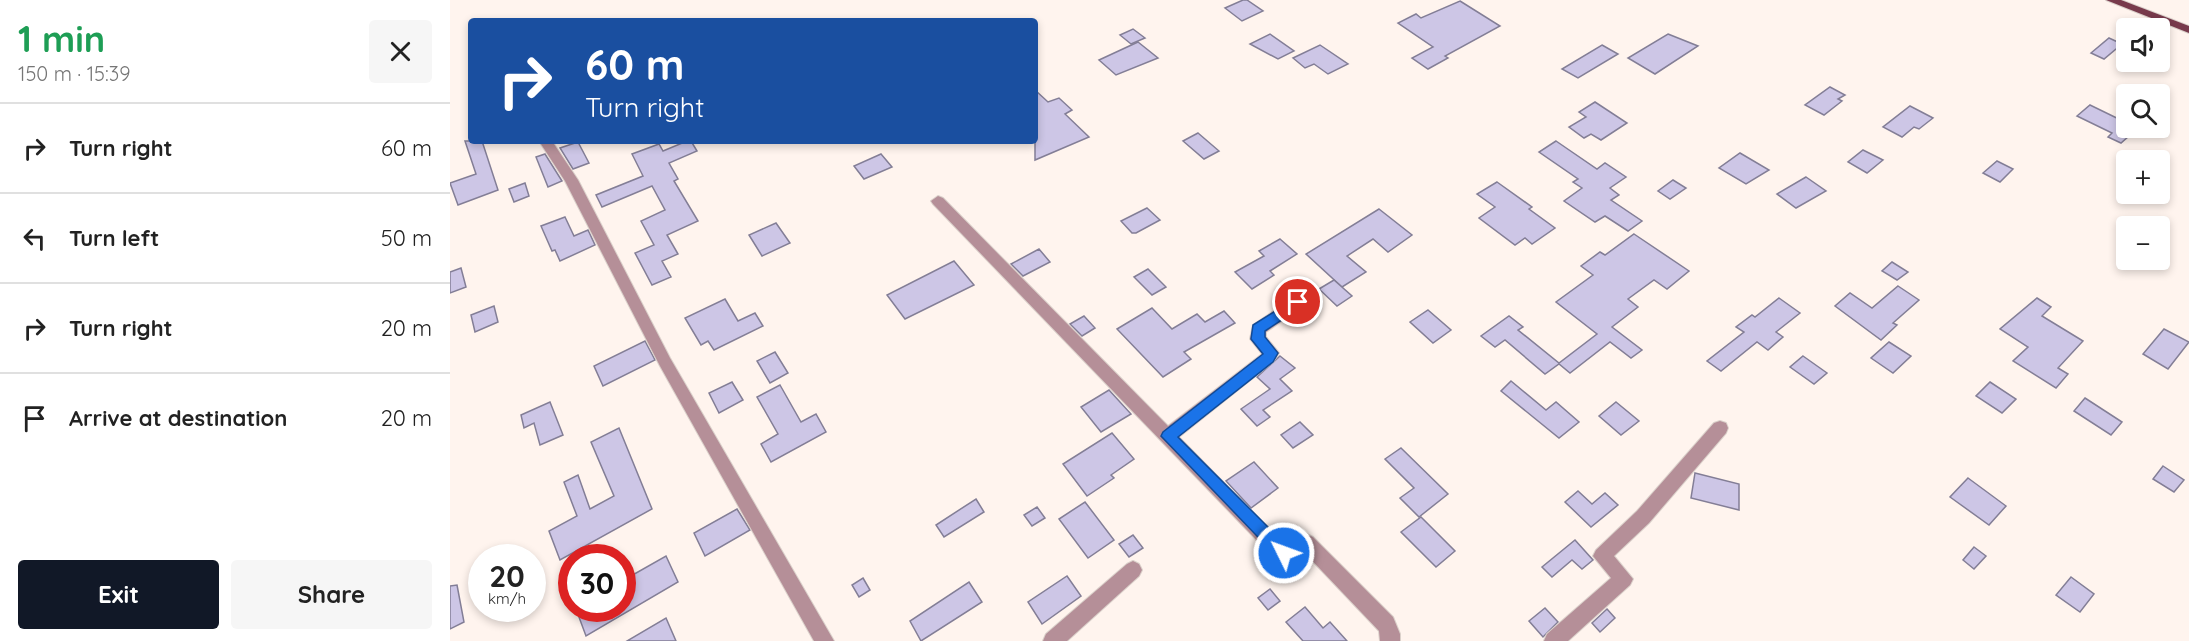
<!DOCTYPE html>
<meta charset="utf-8">
<style>
body{margin:0;font-family:Quicksand,sans-serif;background:#f6f6f6;color:#222;height:100vh;display:flex;flex-direction:column;font-size:22px;white-space:nowrap}
*{box-sizing:border-box;margin:0}
p{font-size:20px;color:#767676}
.icon{flex:none;width:33px;height:33px;fill:none;stroke:currentColor;stroke-width:2;stroke-linecap:round;stroke-linejoin:round}
.map{position:relative;flex:1;overflow:hidden}
.side{display:flex;flex-direction:column;background:#fff;width:450px}
.side>*{flex:none}
.guide{position:absolute;left:18px;top:18px;width:570px;height:126px;border-radius:6px;box-shadow:0 3px 9px #0003;background:#1a4fa0;color:#fff;overflow:hidden}
.fabs{position:absolute;left:1666px;top:18px;display:grid;gap:12px}
.fabs a{display:grid;place-items:center;width:54px;height:54px;border-radius:6px;background:#fff;box-shadow:0 3px 9px #0003;font-size:30px}
.speed{position:absolute;left:18px;top:544px;display:flex;gap:12px;font-size:30px;font-weight:700;text-align:center}
.speed>*{display:grid;place-content:center;width:78px;height:78px;border-radius:50%;background:#fff;box-shadow:0 3px 9px #0003;line-height:1}
.speed small{font-size:15px;font-weight:400}
.speed .limit{border:9px solid #d22;background:#fff;color:#111}
.pin{position:absolute;display:grid;place-items:center;width:51px;height:51px;color:#fff;margin:-26px;border:3px solid #fff;border-radius:50%;box-shadow:0 2px 6px #0007}
.me{position:absolute;width:66px;margin:-33px;rotate:312deg;stroke-linejoin:round;filter:drop-shadow(0 0 4px #0008)}
.turn{display:flex;align-items:center;gap:21px;height:126px;padding:0 18px;font-size:27px}
.turn .icon{width:78px;height:78px;stroke-width:2.5}
.turn b{display:block;font-size:42px;line-height:51px}
.round{display:grid;place-items:center;flex:none;width:63px;height:63px;border-radius:6px;background:#f6f6f6}
.head{display:flex;align-items:center;justify-content:space-between;height:102px;padding:0 18px}
h1{font-size:36px;font-weight:800;line-height:45px;color:#1e9e55}
.primary-button{display:flex;gap:12px;margin-top:auto;padding:12px 18px}
.primary-button a{flex:1;height:69px;border-radius:6px;background:#111827;color:#fff;font-size:24px;font-weight:800;line-height:69px;text-align:center}
.primary-button a+a{background:#f6f6f6;color:#222}
ul{padding:0;list-style:none}
li{display:flex;align-items:center;gap:18px;height:90px;padding:0 18px;border-top:2px solid #e0e0e0}
li div{flex:1}
li b{display:block;font-size:22px}
li em{font-style:normal}
main{display:flex;flex:1;min-height:0}
.map>svg:first-child{display:block}
</style>
<main>
<section class="side">
<div class="head"><div><h1>1 min</h1><p>150 m · 15:39</p></div><a class="round"><svg class="icon" aria-label="close" viewBox="0 0 24 24"><path d="M6 6l12 12M18 6L6 18"/></svg></a></div>
<ul>
<li><svg class="icon" aria-label="right" viewBox="0 0 24 24"><path d="M7 20v-9h11M14 6l5 5-5 5"/></svg><div><b>Turn right</b></div><em>60 m</em></li>
<li><svg class="icon" aria-label="left" viewBox="0 0 24 24"><path d="M17 20v-9H6M10 6l-5 5 5 5"/></svg><div><b>Turn left</b></div><em>50 m</em></li>
<li><svg class="icon" aria-label="right" viewBox="0 0 24 24"><path d="M7 20v-9h11M14 6l5 5-5 5"/></svg><div><b>Turn right</b></div><em>20 m</em></li>
<li><svg class="icon" aria-label="arrive" viewBox="0 0 24 24"><path d="M6 21V4h12l-3 4 3 4H6"/></svg><div><b>Arrive at destination</b></div><em>20 m</em></li>
</ul>
<div class="primary-button"><a>Exit</a><a>Share</a></div>
</section>
<div class="map">
<svg width="1739" height="641" viewBox="0 0 1739 641">
<rect width="100%" height="100%" fill="#fff4ee"/>
<!-- building -->
<g fill="#cdc6e6" stroke="#837e96" stroke-width="1.5">
<polygon points="793,0 797,0 813,11 792,21 775,8"/>
<polygon points="1010,1 1050,26 995,56 998,58 978,69 962,58 983,47 948,23 966,14 971,18"/>
<polygon points="683,29 695,38 681,44 670,35"/>
<polygon points="820,34 844,51 828,59 800,44"/>
<polygon points="1218,34 1248,46 1205,74 1178,58"/>
<polygon points="1659,38 1672,44 1654,59 1641,53"/>
<polygon points="688,42 708,58 666,75 649,60"/>
<polygon points="870,45 898,64 878,74 864,64 855,68 843,58"/>
<polygon points="1152,45 1168,54 1128,78 1112,69"/>
<polygon points="1380,87 1395,95 1388,99 1392,101 1374,115 1355,105"/>
<polygon points="585,90 598,102 609,98 622,110 615,114 639,137 585,160"/>
<polygon points="1145,102 1177,123 1151,140 1141,134 1134,138 1119,127 1136,117 1129,112"/>
<polygon points="1640,105 1677,123 1677,128 1688,128 1671,143 1658,137 1662,133 1627,116"/>
<polygon points="1460,106 1483,118 1469,129 1464,127 1452,137 1433,127"/>
<polygon points="748,133 769,151 754,159 733,141"/>
<polygon points="15,141 32,141 48,190 8,205 0,183 26,174"/>
<polygon points="237,141 241,141 247,151 219,163 228,179 224,181 248,221 217,235 228,254 212,261 221,277 202,285 185,253 204,245 191,221 215,210 202,186 152,207 146,195 193,176 182,154 209,144 213,151"/>
<polygon points="1106,141 1147,169 1155,163 1176,177 1160,188 1169,195 1161,200 1192,221 1178,231 1155,216 1145,222 1114,201 1132,188 1123,182 1128,179 1089,152"/>
<polygon points="128,142 139,163 123,169 110,148"/>
<polygon points="1413,150 1433,160 1417,173 1398,162"/>
<polygon points="1290,153 1319,170 1296,184 1269,168"/>
<polygon points="95,154 112,181 98,187 86,157"/>
<polygon points="431,154 442,167 414,179 404,166"/>
<polygon points="1547,161 1563,169 1550,182 1533,173"/>
<polygon points="1356,177 1376,191 1346,208 1327,194"/>
<polygon points="1223,180 1236,188 1220,199 1208,191"/>
<polygon points="1047,182 1082,207 1079,209 1105,228 1082,244 1075,238 1065,245 1029,218 1045,207 1027,194"/>
<polygon points="75,183 79,196 64,202 59,189"/>
<polygon points="697,208 710,220 686,233 682,233 671,221"/>
<polygon points="929,209 962,235 938,252 923,239 897,256 916,272 892,287 856,254"/>
<polygon points="115,217 124,236 138,230 145,245 110,261 105,250 102,251 91,226"/>
<polygon points="326,223 340,243 312,256 299,235"/>
<polygon points="1184,234 1239,271 1217,289 1204,280 1178,299 1188,307 1162,327 1192,350 1181,358 1160,342 1120,373 1109,364 1095,374 1055,340 1045,347 1031,336 1059,316 1073,327 1068,330 1109,363 1147,334 1106,302 1143,275 1131,266 1150,252 1155,255"/>
<polygon points="830,239 847,254 820,271 824,275 802,289 785,272 814,256 809,251"/>
<polygon points="589,249 600,262 573,276 561,264"/>
<polygon points="504,261 524,285 455,319 437,295"/>
<polygon points="1442,262 1458,272 1447,280 1432,271"/>
<polygon points="11,268 16,287 0,293 0,272"/>
<polygon points="698,269 716,287 702,295 684,277"/>
<polygon points="884,280 902,296 887,306 869,289"/>
<polygon points="1448,286 1469,300 1443,323 1447,325 1431,340 1385,306 1400,293 1422,308"/>
<polygon points="1329,298 1350,313 1326,332 1333,337 1318,350 1307,342 1271,371 1257,361 1294,332 1286,327 1302,315 1305,317"/>
<polygon points="1587,298 1601,307 1592,316 1633,341 1608,368 1618,374 1606,388 1563,361 1578,347 1550,329"/>
<polygon points="275,299 288,321 305,313 313,326 264,350 258,341 251,345 235,318"/>
<polygon points="44,306 48,322 25,332 21,315"/>
<polygon points="702,308 722,329 747,314 755,322 774,311 785,323 734,352 741,359 713,377 667,329"/>
<polygon points="978,310 1001,330 983,343 960,322"/>
<polygon points="634,316 645,328 632,336 620,324"/>
<polygon points="1714,329 1739,342 1718,369 1693,354"/>
<polygon points="195,341 205,360 153,386 144,366"/>
<polygon points="1439,342 1461,356 1443,373 1421,358"/>
<polygon points="325,352 338,373 320,383 307,361"/>
<polygon points="830,356 845,368 830,379 842,391 813,410 820,417 807,426 791,409 820,389 807,377"/>
<polygon points="1353,356 1377,373 1364,384 1340,367"/>
<polygon points="1061,381 1096,410 1106,402 1129,422 1109,438 1051,391"/>
<polygon points="282,382 293,400 269,413 259,393"/>
<polygon points="1540,382 1566,399 1552,413 1526,396"/>
<polygon points="330,385 351,422 366,414 376,432 321,462 311,444 328,434 307,397"/>
<polygon points="659,390 681,414 651,432 631,407"/>
<polygon points="1635,398 1672,422 1661,435 1624,411"/>
<polygon points="100,402 113,435 90,445 84,423 74,428 71,415"/>
<polygon points="1166,402 1189,421 1171,435 1149,416"/>
<polygon points="850,422 863,435 843,448 831,435"/>
<polygon points="169,428 202,509 110,560 99,531 127,516 114,482 128,475 140,509 164,496 141,442"/>
<polygon points="662,433 684,459 661,475 664,478 637,496 613,464"/>
<polygon points="951,448 998,494 969,517 950,498 964,488 935,459"/>
<polygon points="804,462 828,488 801,508 776,481"/>
<polygon points="1713,466 1734,480 1724,492 1703,479"/>
<polygon points="1245,473 1289,484 1289,510 1241,498"/>
<polygon points="1518,478 1556,506 1539,525 1500,497"/>
<polygon points="1128,491 1142,504 1155,493 1168,505 1141,527 1115,502"/>
<polygon points="526,499 534,512 494,537 486,525"/>
<polygon points="635,502 664,540 638,558 609,519"/>
<polygon points="587,507 595,518 582,526 574,515"/>
<polygon points="287,509 300,530 255,556 244,533"/>
<polygon points="971,517 1005,551 986,567 951,532"/>
<polygon points="683,535 693,548 679,557 669,544"/>
<polygon points="1125,540 1143,560 1132,569 1122,560 1102,577 1092,567"/>
<polygon points="1524,547 1536,556 1524,569 1513,560"/>
<polygon points="216,556 228,582 136,636 126,609 172,609 172,581"/>
<polygon points="617,576 631,596 592,624 578,602"/>
<polygon points="1621,577 1644,594 1630,612 1606,595"/>
<polygon points="413,578 420,590 409,597 402,585"/>
<polygon points="519,582 532,602 471,641 460,621"/>
<polygon points="7,585 14,622 0,629 0,586"/>
<polygon points="820,589 830,601 818,610 808,598"/>
<polygon points="855,607 873,628 880,622 897,641 853,641 836,622"/>
<polygon points="1095,608 1108,622 1093,637 1079,621"/>
<polygon points="1157,609 1165,618 1150,632 1142,623"/>
<polygon points="216,618 226,641 177,641"/>
</g>
<g fill="none" stroke-linecap="round" stroke-linejoin="round">
<!-- minor casing -->
<g stroke="#dbd1cb" stroke-width="2">
<g id="minor">
<polygon points="89,141 102,141 128,180 220,358 384,641 364,641 210,366 115,181"/>
<polygon points="488,196 493,198 718,426 812,354 800,339 803,325 843,298 853,298 855,302 853,306 816,332 816,337 829,353 823,362 729,437 833,543 852,532 863,537 943,617 950,634 950,641 930,641 929,631 852,550 834,561 821,555 483,204 481,201"/>
<polygon points="1270,421 1276,423 1278,428 1276,433 1199,523 1164,556 1183,579 1180,585 1118,641 1094,641 1097,634 1161,578 1143,556 1146,550 1187,511 1264,423"/>
<polygon points="683,561 689,564 692,570 689,576 617,641 593,641 596,634 677,564"/>
</g>
</g>
<!-- major casing -->
<g stroke="#dbd1cb" stroke-width="2">
<polygon id="major" points="1656,0 1671,0 1739,26 1739,33"/>
</g>
<!-- minor -->
<use href="#minor" fill="#b58f98" fill-rule="evenodd"/>
<!-- major -->
<use href="#major" fill="#783a4c" fill-rule="evenodd"/>
</g>
<!-- route -->
<polygon fill="#1a73e8" stroke="#114b97" stroke-width="1.5" points="848,297 853,299 853,306 815,331 815,337 828,353 823,362 728,437 839,548 842,553 839,558 834,560 828,558 711,436 713,432 813,354 801,339 803,325"/>
</svg>
<div class="fabs">
<a><svg class="icon" aria-label="sound" viewBox="0 0 24 24"><path d="M4 9h4l5-4v14l-5-4H4zM17 9q2 3 0 6"/></svg></a>
<a><svg class="icon" aria-label="search" viewBox="0 0 24 24"><circle cx="10" cy="10" r="6"/><path d="M15 15l6 6"/></svg></a>
<a>+</a>
<a>−</a>
</div>
<div class="speed"><div>20<small>km/h</small></div><div class="limit">30</div></div>
<div class="pin" style="left:848px;top:302px;background:#d93025"><svg class="icon" aria-label="arrive" viewBox="0 0 24 24"><path d="M6 21V4h12l-3 4 3 4H6"/></svg></div>
<svg class="me" style="left:834px;top:553px" viewBox="-20 -20 40 40"><circle r="17" fill="#1a73e8" stroke="#fff" stroke-width="3"/><path d="M0-11L8 9 0 5-8 9z" fill="#fff"/></svg>
<div class="guide">
<div class="turn"><svg class="icon" aria-label="right" viewBox="0 0 24 24"><path d="M7 20v-9h11M14 6l5 5-5 5"/></svg><div><b>60 m</b>Turn right</div></div>
</div>
</div>
</main>
